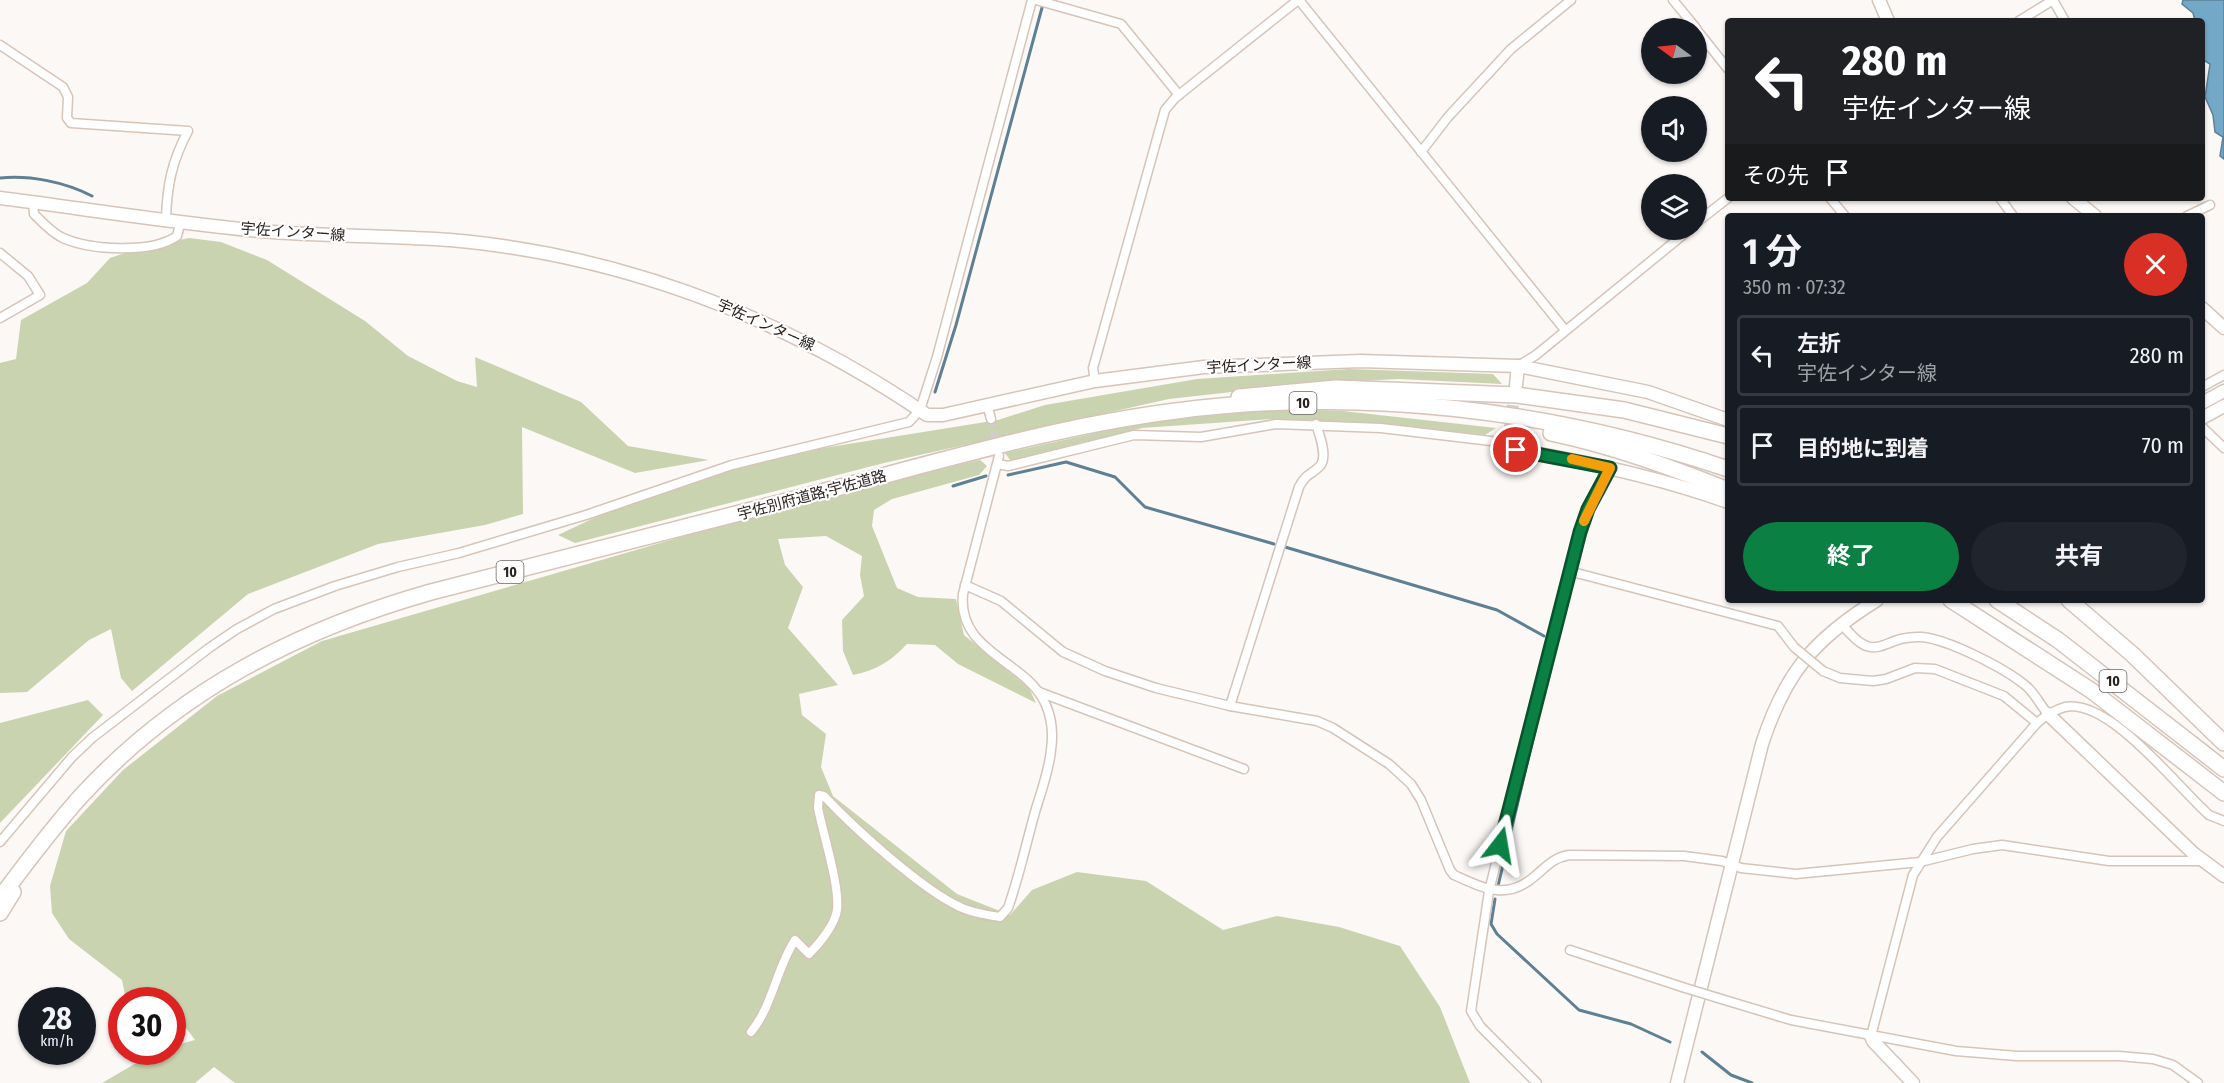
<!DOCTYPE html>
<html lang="ja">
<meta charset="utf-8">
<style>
body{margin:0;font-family:"Fira Sans Condensed","Noto Sans JP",sans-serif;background:#20242c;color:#f1f3f6;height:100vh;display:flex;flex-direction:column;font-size:22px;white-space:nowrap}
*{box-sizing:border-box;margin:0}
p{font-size:20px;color:#9ea1a6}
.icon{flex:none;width:33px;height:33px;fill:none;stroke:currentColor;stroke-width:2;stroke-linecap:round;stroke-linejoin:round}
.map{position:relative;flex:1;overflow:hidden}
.panel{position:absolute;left:1725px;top:213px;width:480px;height:390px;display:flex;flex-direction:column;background:#171b24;border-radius:6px;box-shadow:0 2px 4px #0004}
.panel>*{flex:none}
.hud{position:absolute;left:1725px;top:18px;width:480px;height:183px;border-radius:6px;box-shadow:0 2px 4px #0004;background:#202124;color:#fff;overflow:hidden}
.needle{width:39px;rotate:285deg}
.controls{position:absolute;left:1641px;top:18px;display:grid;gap:12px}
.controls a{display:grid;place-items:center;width:66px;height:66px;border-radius:50%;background:#171b24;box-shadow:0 2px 4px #0004;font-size:30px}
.speed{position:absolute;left:18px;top:987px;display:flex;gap:12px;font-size:30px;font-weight:700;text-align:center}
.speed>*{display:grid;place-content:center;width:78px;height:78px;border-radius:50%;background:#171b24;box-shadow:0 2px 4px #0004;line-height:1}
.speed small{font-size:15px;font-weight:400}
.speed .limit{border:9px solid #d22;background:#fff;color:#111}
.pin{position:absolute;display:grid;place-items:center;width:51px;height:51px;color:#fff;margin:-26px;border:3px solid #fff;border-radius:50%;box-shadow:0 2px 6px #0007}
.me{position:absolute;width:66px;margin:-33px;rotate:14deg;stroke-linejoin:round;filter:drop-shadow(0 0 4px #0008)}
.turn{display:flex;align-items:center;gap:21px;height:126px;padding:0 18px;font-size:27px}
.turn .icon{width:78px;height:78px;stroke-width:2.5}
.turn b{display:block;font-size:42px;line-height:51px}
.then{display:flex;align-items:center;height:57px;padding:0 18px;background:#0003;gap:12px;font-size:22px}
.round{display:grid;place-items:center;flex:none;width:63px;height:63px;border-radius:32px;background:#20242c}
.overview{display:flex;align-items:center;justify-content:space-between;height:102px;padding:0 18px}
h1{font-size:36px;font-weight:700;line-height:45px}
.action{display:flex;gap:12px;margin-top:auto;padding:12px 18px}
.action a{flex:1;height:69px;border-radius:36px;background:#0b8043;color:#fff;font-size:24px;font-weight:700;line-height:69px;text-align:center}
.action a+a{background:#20242c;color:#f1f3f6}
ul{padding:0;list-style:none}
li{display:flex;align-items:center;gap:18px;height:81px;margin:0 12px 9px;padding:0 6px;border:3px solid #363941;border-radius:6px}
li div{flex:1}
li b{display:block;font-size:22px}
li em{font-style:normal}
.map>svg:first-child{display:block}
</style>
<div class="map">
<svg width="2224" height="1083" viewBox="0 0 2224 1083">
<rect width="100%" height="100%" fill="#fcf8f6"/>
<!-- green -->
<g fill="#cad3af">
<polygon points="189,238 221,242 267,260 365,321 408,356 457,381 477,387 475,357 581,402 628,446 709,460 635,473 522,427 523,514 485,525 378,544 248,594 132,691 121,678 111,629 89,640 27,692 0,693 0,363 16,359 21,320 87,283 110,258 143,247"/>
<polygon points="1349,369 1493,374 1502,384 1399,379 1302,384 1169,399 884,463 575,543 558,535 672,481 811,450 998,420 1045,405 1197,379"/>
<polygon points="1280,409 1343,411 1496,428 1485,435 1385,424 1271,419 1142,428 1042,455 1010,460 1005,453 1150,421"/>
<path d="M980 460 987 466 979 475 892 499 874 510 872 526 897 588 918 597 956 599 964 635 1029 688 1036 703 958 664 935 645 907 644C891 661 877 670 853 675L843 651 842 620 864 596 860 575 862 556 826 536 778 539 785 565 803 587 788 628 838 685 799 694 802 715 826 734 821 767 833 796 957 894 1010 915 1032 890 1077 872 1146 881 1223 930 1277 916 1339 927 1400 946 1440 1007 1470 1083H235L214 1067 195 1083H102L155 1052H172L173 1046 195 1040 177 1016H173L172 1000H126L122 980 69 939 52 913 50 886 66 831 123 770 217 696 322 641 719 526 929 471Z"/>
<polygon points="88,700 103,715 0,823 0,723"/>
</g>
<!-- water -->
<polygon fill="#73a9c7" stroke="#5d8094" stroke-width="1.5" points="2183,0 2224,0 2224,159 2220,156 2223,137 2215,132 2213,115 2205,97 2210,64 2202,59 2202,21 2195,21 2193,13 2182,4"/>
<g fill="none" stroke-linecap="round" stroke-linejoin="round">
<!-- stream -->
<g stroke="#5d8094" stroke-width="3">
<path d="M0 178C30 175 65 182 92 196"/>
<polyline points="935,392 956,325 1043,4"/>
<polyline points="1008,475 1066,462 1115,477 1145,507 1274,544"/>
<polyline points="953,486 986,476"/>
<polyline points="1285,547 1497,610 1544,636"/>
<polyline points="1498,886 1556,642"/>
<polyline points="1495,899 1491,924 1497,934 1579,1010 1631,1024 1670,1042"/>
<polyline points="1702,1052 1731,1075 1752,1083"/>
</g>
<!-- street-tunnel -->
<polyline stroke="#d2cdcb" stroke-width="8" stroke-dasharray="8 4" stroke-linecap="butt" points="991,419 997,447"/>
<!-- secondary-tunnel -->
<polyline stroke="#d2cdcb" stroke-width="12" stroke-dasharray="12 6" stroke-linecap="butt" points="1509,435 1515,389"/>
<!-- street casing -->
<g stroke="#d6c4b8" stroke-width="11">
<g id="street">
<polyline points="1036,0 1121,24 1179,95"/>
<polyline points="1299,0 1565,330"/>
<polyline points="1673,0 1696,28"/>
<polyline points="2053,0 2065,21"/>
<polyline points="2019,21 2053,0"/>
<polyline points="1696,29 1728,69"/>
<path d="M0 45 63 87 68 97 67 118 71 123 188 131C172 161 167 185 166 219"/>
<polyline points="1421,152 1448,117 1511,49 1571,0"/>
<polyline points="1830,198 1845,216"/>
<polyline points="2000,198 2013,216"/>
<path d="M33 202 34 214C42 222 52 233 63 238 90 250 152 254 177 236L181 221"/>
<polyline points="2187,216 2210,205"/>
<polyline points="1696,223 1728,198"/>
<polyline points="0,253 28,276 40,295 0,318"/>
<polyline points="1518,366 1536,355 1689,230"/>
<polyline points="1095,381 1093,368 1165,110 1175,98 1298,0"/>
<polyline points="2202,387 2224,375"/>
<polyline points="987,404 991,419"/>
<polyline points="2202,427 2224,448"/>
<polyline points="998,464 1008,466 1134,435 1201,437 1276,424 1381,428 1508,443"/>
<polyline points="1569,571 1778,626 1794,647"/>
<path d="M965 585 1001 601 1063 652 1105 671 1156 688 1230 706 1317 721 1333 728 1389 764 1411 784 1421 800 1450 870 1454 875C1483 888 1507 901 1535 876 1547 866 1553 858 1569 855L1684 856 1722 861 1741 868 1796 874 1920 862 1973 849 2002 845 2109 861H2202"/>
<path d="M1841 623C1877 669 1880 635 1921 637 1948 639 2004 668 2025 685 2035 693 2040 705 2048 714"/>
<polyline points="1823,671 1840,678 1873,681 1886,679 1915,668 1935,669 2004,696 2037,723"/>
<polyline points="1039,692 1244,769"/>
<path d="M1230 706 1299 487C1306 474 1309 476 1319 467 1329 458 1319 434 1316 424"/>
<polyline points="0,842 72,757 92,738 209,648 237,629 274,609 335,586 398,567 459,553 586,515 732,465 909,422 920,410 937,357 1032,0"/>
<polyline points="1570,950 1682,987"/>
<polyline points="1718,998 1791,1020 1956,1051 2017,1056 2119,1056 2153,1059 2173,1065 2198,1083"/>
<path d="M751 1032C773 1005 776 969 795 940L809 954C819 944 835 925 837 910 840 886 823 834 818 808L819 795 824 796C854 828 921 889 960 907 972 913 987 915 1000 917L1008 908C1019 877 1026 844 1035 812 1041 792 1049 771 1051 750 1053 736 1052 719 1046 705 1027 660 957 653 963 594L999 456"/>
<path d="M1871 1036 1913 875 1937 837 2037 723C2045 716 2054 710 2065 707 2110 698 2178 788 2209 815L2224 821"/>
<polyline points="1537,1083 1480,1026 1471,1011 1489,891 1569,571 1588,509 1609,468"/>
</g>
</g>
<!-- secondary casing -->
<g stroke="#d6c4b8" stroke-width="15">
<g id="secondary">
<polyline points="1879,0 1888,21"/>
<path d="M0 198C86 209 173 223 260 231 341 238 422 234 502 246 655 268 800 328 927 415H943L1095 381 1204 367 1360 361 1518 366 1648 392 1728 420"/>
<polyline points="2073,198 2095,216"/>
<polyline points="2202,308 2224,328"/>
<polyline points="1516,385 1518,366"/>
<polyline points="2202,403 2224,391"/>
<polyline points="2202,418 2224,406"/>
<path d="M1509 435 1508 443 1516 450C1588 462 1659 477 1728 502"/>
<polyline points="2048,714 2193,853 2224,876"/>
<polyline points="1871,1036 1873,1041 1913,1083"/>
<path d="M1677 1083 1762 744C1785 673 1814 639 1877 600"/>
</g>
</g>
<!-- highway casing -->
<g stroke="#d6c4b8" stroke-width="18">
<g id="highway">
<polyline points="1239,397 1336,388 1517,395 1624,410 1728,436"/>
<path d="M1551 433C1613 446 1670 467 1728 490"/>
<polyline points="1951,600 2092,691 2224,793"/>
<polyline points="1997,600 2058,640 2224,769"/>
<polyline points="2069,600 2132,654 2224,743"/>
<path d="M0 898C26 863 53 827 82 795 178 691 297 630 431 592 563 558 694 525 825 491 941 461 1057 426 1176 411 1360 387 1552 409 1728 469"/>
<polyline points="0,913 13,892"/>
</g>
</g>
<!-- street -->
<use href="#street" stroke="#fff" stroke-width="8"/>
<!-- secondary -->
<use href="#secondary" stroke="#fff" stroke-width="12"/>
<!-- highway -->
<use href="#highway" stroke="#fff" stroke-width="15"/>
<!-- street-bridge casing -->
<g stroke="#d6c4b8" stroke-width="11" stroke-linecap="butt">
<g id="street-bridge">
<polyline points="1794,647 1823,671"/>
<polyline points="1682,987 1718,998"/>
</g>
</g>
<!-- street-bridge -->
<use href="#street-bridge" stroke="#fff" stroke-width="8"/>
</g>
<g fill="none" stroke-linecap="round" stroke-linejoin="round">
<!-- route casing -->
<g stroke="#07532c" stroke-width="15">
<polyline id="route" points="1500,845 1580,532 1588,509 1610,468 1516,450"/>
</g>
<!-- route -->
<use href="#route" stroke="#0b8043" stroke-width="10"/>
<!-- slow -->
<polyline stroke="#f59e0b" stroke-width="10" points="1572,459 1610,468 1584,521"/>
</g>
<g text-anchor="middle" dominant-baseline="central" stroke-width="4.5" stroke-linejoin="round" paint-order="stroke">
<!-- shield labels -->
<g fill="#fff" stroke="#696462" stroke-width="1.5">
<rect x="1289.5" y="392" width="27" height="22" rx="4.5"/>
<rect x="496.5" y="561" width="27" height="22" rx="4.5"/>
<rect x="2099.5" y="670" width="27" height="22" rx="4.5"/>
</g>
<g font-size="14" font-weight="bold" fill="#29221e">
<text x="1303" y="403">10</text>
<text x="510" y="572">10</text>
<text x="2113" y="681">10</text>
</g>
<!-- street labels -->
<g font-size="15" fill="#29221e" stroke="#fff">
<text transform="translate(293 232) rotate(4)">宇佐インター線</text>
<text transform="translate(766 325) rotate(24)">宇佐インター線</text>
<text transform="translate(1259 365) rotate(-3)">宇佐インター線</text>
<text transform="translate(812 495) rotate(-15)">宇佐別府道路;宇佐道路</text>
</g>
</g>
</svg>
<div class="controls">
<a><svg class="needle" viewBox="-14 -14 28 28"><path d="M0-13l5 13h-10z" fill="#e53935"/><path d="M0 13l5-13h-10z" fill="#9ea1a6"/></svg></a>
<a><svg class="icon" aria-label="sound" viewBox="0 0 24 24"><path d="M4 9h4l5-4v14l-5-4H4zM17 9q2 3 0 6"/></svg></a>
<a><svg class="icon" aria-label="layers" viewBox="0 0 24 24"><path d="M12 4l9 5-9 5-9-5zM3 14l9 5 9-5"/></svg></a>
</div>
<div class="speed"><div>28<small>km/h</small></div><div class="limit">30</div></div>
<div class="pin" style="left:1516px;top:450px;background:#d93025"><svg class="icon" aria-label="arrive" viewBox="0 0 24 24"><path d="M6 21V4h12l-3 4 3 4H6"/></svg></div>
<svg class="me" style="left:1500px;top:845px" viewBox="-20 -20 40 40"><path d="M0-17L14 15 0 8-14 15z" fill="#0b8043" stroke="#fff" stroke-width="4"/></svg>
<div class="hud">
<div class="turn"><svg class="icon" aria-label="left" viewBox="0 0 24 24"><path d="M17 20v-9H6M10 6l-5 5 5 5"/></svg><div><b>280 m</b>宇佐インター線</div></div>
<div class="then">その先<svg class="icon" aria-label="arrive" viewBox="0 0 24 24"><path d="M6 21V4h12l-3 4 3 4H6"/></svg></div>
</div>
<section class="panel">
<div class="overview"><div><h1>1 分</h1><p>350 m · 07:32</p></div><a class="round" style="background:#d93025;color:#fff"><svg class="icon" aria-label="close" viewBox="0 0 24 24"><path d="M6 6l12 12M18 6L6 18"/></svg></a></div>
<ul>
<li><svg class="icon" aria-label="left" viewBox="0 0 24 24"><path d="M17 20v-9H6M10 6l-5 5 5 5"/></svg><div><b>左折</b><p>宇佐インター線</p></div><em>280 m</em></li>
<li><svg class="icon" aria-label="arrive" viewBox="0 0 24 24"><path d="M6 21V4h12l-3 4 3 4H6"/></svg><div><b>目的地に到着</b></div><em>70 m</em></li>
</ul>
<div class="action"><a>終了</a><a>共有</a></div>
</section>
</div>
